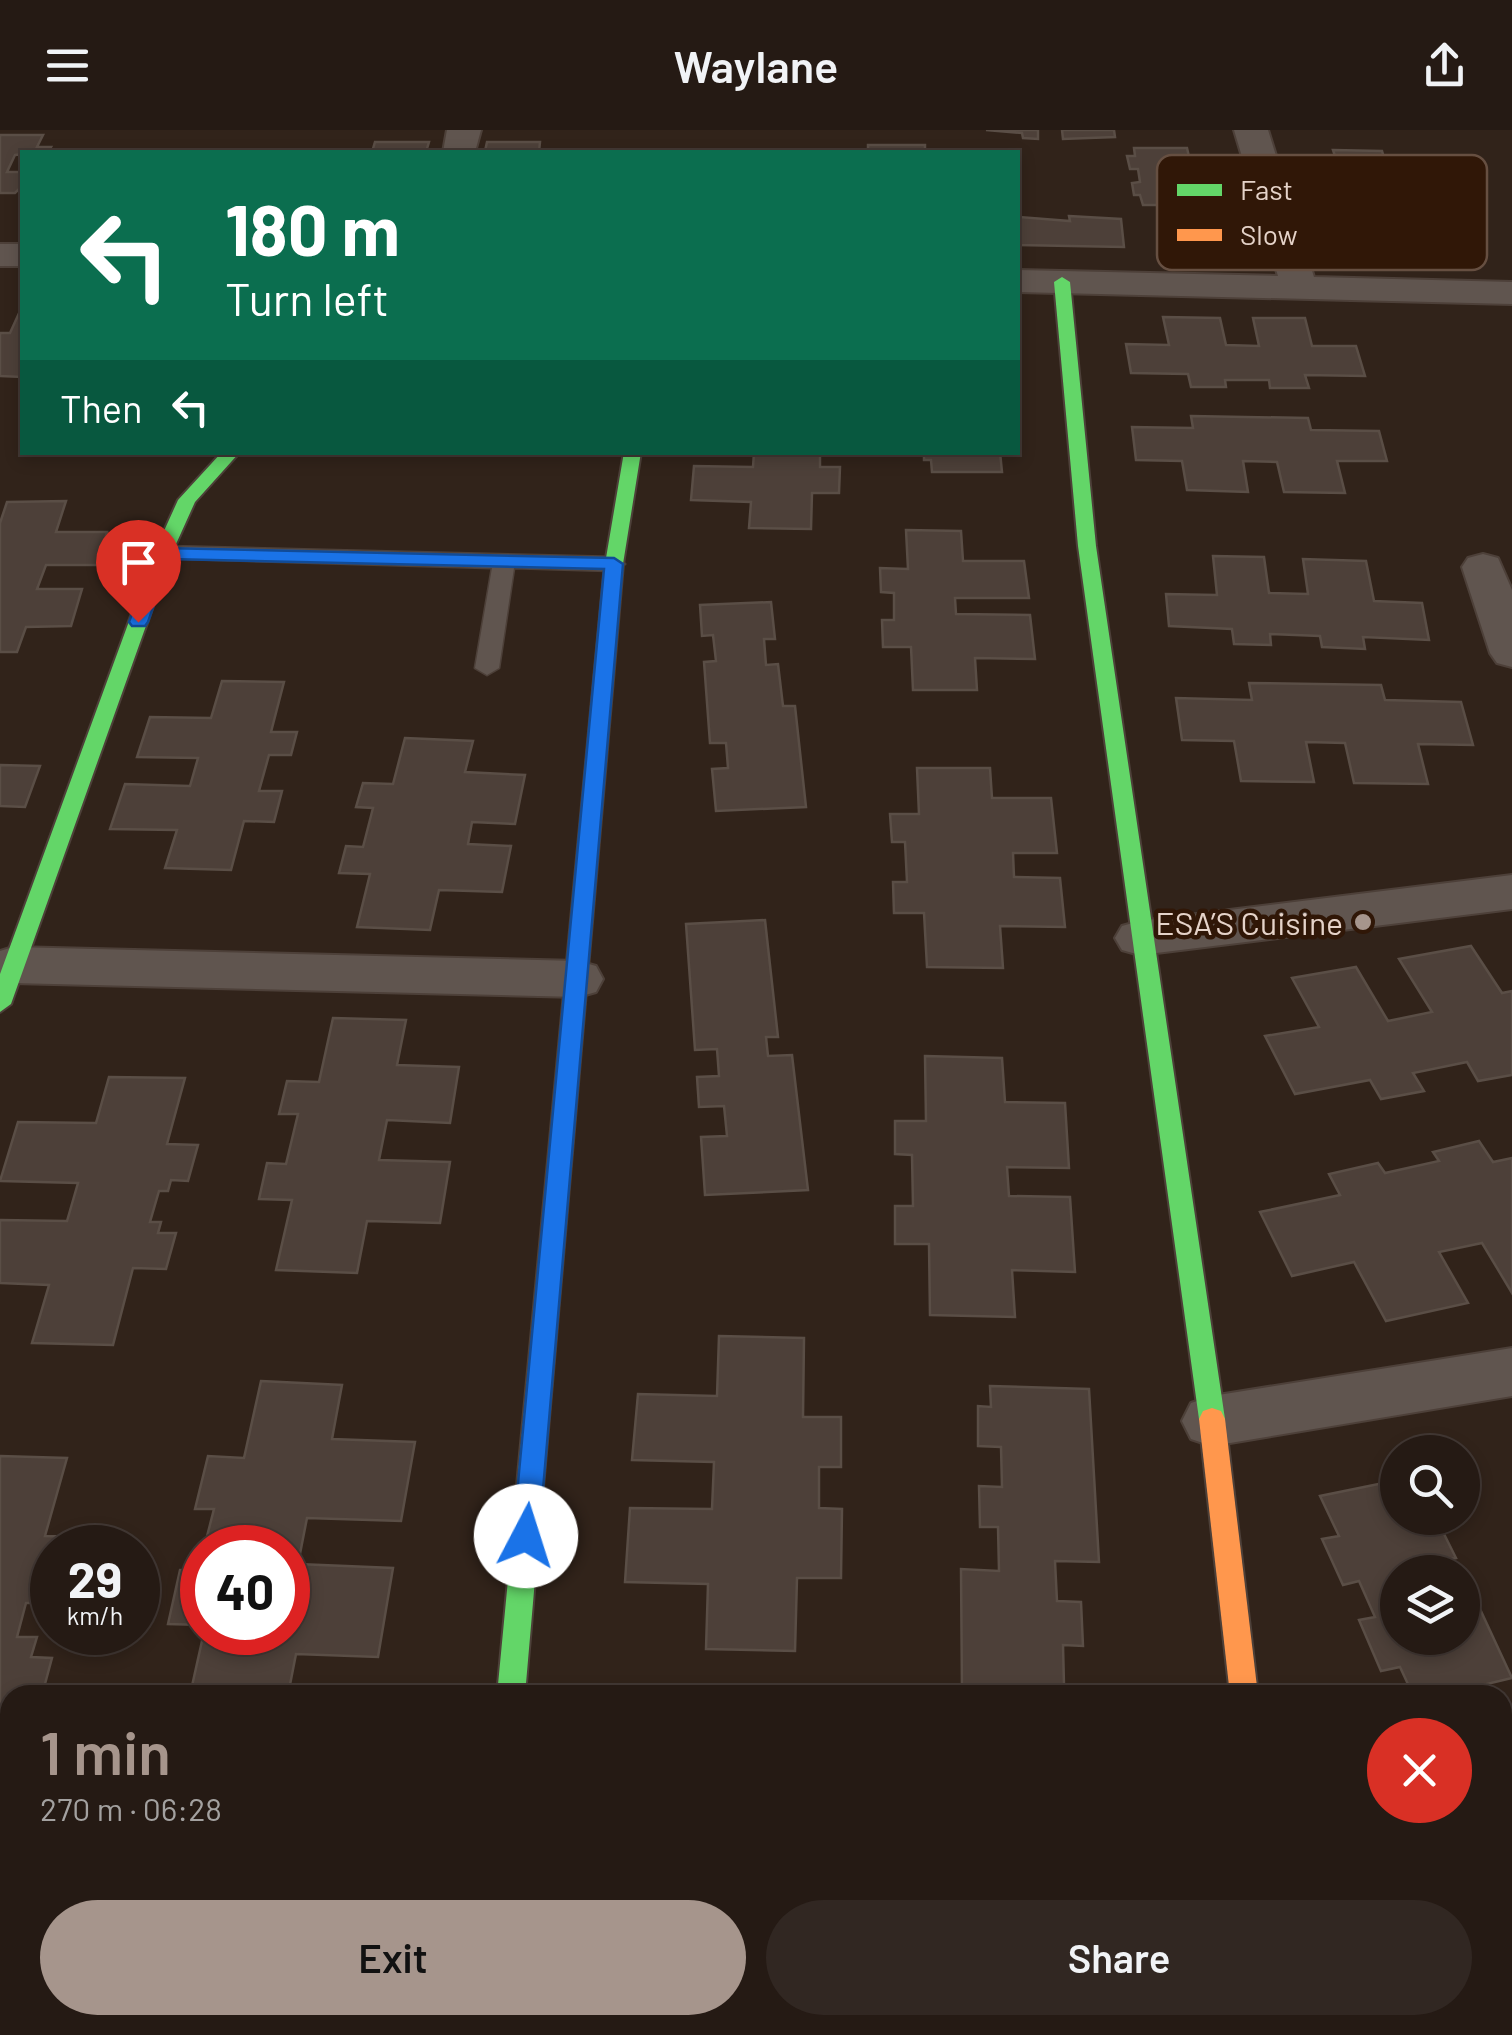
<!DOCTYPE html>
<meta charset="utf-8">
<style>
body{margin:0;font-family:Barlow,sans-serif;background:#312722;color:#f1f3f6;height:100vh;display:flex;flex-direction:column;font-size:38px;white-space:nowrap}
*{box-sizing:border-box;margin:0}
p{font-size:32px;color:#a3a1a0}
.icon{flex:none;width:55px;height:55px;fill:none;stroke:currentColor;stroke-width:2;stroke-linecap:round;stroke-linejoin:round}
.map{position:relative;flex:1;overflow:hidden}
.sheet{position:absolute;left:0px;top:1555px;width:1512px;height:350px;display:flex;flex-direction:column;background:#251a14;border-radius:30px 30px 0 0;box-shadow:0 5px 15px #0003,0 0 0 2px #423834}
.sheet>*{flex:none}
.top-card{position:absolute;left:20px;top:20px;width:1000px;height:305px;border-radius:0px;box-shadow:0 5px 15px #0003,0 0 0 2px #423834;background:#0b6e4f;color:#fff;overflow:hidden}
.buttons{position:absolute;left:1380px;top:1305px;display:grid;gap:20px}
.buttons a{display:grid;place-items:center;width:100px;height:100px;border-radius:50%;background:#251a14;box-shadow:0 5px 15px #0003,0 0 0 2px #423834;font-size:50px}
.speed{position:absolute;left:30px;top:1395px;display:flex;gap:20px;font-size:50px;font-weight:700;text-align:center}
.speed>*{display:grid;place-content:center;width:130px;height:130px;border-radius:50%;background:#251a14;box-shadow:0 5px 15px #0003,0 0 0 2px #423834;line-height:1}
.speed small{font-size:25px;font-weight:400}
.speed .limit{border:15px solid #d22;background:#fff;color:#111}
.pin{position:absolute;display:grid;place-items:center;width:85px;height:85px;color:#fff;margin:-102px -42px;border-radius:50% 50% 50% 0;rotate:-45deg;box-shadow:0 0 10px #0007}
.pin .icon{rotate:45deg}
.me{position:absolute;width:110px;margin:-55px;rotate:5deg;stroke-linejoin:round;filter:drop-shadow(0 0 8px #0008)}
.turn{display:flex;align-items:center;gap:35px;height:210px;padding:0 40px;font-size:45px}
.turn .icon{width:130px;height:130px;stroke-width:2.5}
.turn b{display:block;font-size:70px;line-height:85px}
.then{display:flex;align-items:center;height:95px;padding:0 40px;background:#0003;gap:20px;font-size:38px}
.round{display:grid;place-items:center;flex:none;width:105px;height:105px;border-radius:52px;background:#312722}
.head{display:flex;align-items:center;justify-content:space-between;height:170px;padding:0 40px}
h1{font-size:60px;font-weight:600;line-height:75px;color:#a6958c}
.action{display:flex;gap:20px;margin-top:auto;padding:20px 40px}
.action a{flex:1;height:115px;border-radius:60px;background:#a6958c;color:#111;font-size:40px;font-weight:600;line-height:115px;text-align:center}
.action a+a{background:#312722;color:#f1f3f6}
header{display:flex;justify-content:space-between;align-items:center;height:130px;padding:0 40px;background:#251a14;font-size:45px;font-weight:600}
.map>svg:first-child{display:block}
</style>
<header><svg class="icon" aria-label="menu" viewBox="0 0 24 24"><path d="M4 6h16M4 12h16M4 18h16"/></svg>Waylane<svg class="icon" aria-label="share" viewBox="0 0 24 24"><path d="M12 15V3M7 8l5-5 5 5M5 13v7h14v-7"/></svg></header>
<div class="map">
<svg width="1512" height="1905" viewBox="0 0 1512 1905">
<rect width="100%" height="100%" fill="#31231a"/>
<!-- building -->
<g fill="#4d4039" stroke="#5a4e46" stroke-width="2.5">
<polygon points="986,0 1038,0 1038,9 1023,8 1022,3"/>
<polygon points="1062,0 1114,0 1115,7 1063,9"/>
<polygon points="0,5 43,5 37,17 51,17 48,22 15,25 7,42 22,42 22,56 15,63 0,63"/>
<polygon points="375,12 429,12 426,22 435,22 372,22"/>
<polygon points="487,12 540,12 539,22 475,22 485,21"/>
<rect x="868" y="15" width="57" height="7"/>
<polygon points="1134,18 1187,18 1200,75 1143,75 1140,65 1134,65 1132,53 1140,52 1138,39 1130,39 1127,26 1135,26"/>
<polygon points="1333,20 1382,21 1391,51 1409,51 1425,102 1405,102 1412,123 1362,123 1358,106 1309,105 1302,78 1353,78 1349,63 1298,62 1291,38 1339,38"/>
<polygon points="1069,86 1121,89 1124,117 1018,115 1020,87 1070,91"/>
<polygon points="20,181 22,247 0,246 0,203 10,203"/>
<polygon points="1163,187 1220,188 1226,215 1259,216 1253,188 1305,188 1312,216 1356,216 1365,246 1305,245 1309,258 1270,258 1269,250 1225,250 1226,257 1191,257 1188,244 1131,243 1126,214 1169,215"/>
<polygon points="1191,286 1308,288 1311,300 1379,301 1387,331 1337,331 1345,363 1284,362 1277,332 1243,331 1248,362 1187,360 1182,331 1136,330 1132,297 1193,298"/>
<polygon points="754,322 820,322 820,337 840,337 839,363 812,363 811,399 749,398 751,372 691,370 694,336 753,337"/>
<polygon points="924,322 1000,322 1002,342 932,342 931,330 924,330"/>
<polygon points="66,371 56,402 107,402 97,435 46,435 37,459 82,459 71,496 26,497 17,522 0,522 0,393 7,372"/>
<polygon points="906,400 961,401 963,431 1024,431 1029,468 955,468 956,484 1030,485 1035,529 975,528 977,560 913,560 911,517 883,517 882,490 894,490 894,463 881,462 880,438 908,439"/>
<polygon points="1213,426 1264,427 1269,463 1308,464 1303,429 1366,431 1374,471 1422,473 1429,510 1363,507 1365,519 1322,517 1320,506 1270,504 1271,515 1234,514 1232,499 1169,496 1166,464 1217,465"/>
<polygon points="771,472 775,509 764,509 766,535 778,534 783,576 795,576 806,677 716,681 712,639 728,638 726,613 710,613 704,532 716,531 713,505 702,506 700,475"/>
<polygon points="222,551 284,552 271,602 297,602 291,625 269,625 259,661 282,661 274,692 244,691 231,740 165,738 177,700 110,699 125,654 190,656 198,628 137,627 150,587 211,588"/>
<polygon points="1249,553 1381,555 1385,570 1461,572 1473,615 1418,614 1428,654 1354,653 1345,613 1306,612 1314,652 1241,651 1234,611 1182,610 1176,568 1252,570"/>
<polygon points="405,608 473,611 465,642 525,645 515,694 472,692 468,714 511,716 502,762 439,760 430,800 357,797 370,744 339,743 346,716 363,717 373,678 356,677 363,653 393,654"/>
<polygon points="0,635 40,636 25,677 0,676"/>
<polygon points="917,638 990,638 992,668 1051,668 1057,723 1013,723 1014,747 1060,748 1065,797 1000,796 1003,838 927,837 924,783 894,783 893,752 907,752 905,712 892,712 890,684 919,684"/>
<polygon points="765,790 778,907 766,907 768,926 792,925 808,1060 705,1065 701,1007 727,1006 724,976 699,977 697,947 719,946 717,919 695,920 686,794"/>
<polygon points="1471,816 1502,863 1512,861 1512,945 1478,951 1467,932 1413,943 1424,961 1381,969 1370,950 1295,964 1265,906 1319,897 1292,848 1356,837 1388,891 1432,882 1399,829"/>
<polygon points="333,888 406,890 397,935 459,937 450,993 387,990 379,1030 450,1032 440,1093 367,1091 357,1143 276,1140 292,1070 259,1069 267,1033 286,1034 298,984 279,984 287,951 319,952"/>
<polygon points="925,926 1002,928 1005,972 1065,973 1069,1038 1007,1037 1009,1066 1070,1067 1075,1142 1012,1140 1015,1187 930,1185 929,1114 895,1114 895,1076 913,1076 912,1025 895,1024 895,991 926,991"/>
<polygon points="109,947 185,948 167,1014 198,1015 188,1051 171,1050 168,1061 159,1061 150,1092 161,1092 158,1103 176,1103 166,1139 133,1138 113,1215 32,1213 49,1155 0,1153 0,1090 67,1091 78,1053 0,1051 18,992 96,993"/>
<polygon points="1479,1011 1493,1032 1512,1028 1512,1163 1482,1113 1439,1122 1468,1173 1386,1191 1354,1132 1292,1146 1260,1082 1340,1065 1329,1044 1378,1033 1385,1043 1439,1031 1433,1022"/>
<polygon points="719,1206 804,1208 803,1287 841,1287 841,1337 819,1337 819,1378 842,1379 841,1448 797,1448 795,1521 706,1519 708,1454 625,1452 630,1378 712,1379 714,1332 632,1330 638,1264 717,1266"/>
<polygon points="261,1251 342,1255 332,1309 415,1312 401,1391 307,1388 298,1434 393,1438 378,1527 296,1524 288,1565 190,1565 204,1502 288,1502 288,1418 204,1418 214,1379 195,1379 208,1326 244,1328"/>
<polygon points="990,1256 1089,1259 1099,1432 1055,1431 1057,1471 1081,1472 1083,1516 1063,1515 1064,1555 1085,1556 1085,1565 962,1565 961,1439 999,1441 998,1397 980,1397 979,1356 1002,1357 1001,1317 978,1316 978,1276 991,1277"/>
<polygon points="0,1326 67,1328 45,1406 83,1407 80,1418 52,1418 52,1457 46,1473 26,1473 17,1507 37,1507 31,1527 52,1528 42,1565 10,1565 10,1578 0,1578"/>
<polygon points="1398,1350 1398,1388 1436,1388 1456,1428 1416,1436 1419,1442 1398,1442 1398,1508 1462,1508 1462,1466 1473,1464 1512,1548 1470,1558 1474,1565 1413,1565 1400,1537 1381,1541 1359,1490 1375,1487 1359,1451 1343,1455 1322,1409 1339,1406 1320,1366"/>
<polygon points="202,1426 202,1495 168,1494 180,1440 199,1441"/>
<polygon points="1512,1594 1512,1790 1502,1792 1502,1597"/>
<rect x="629" y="1895" width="132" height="10"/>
</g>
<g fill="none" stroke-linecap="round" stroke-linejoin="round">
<!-- lane casing -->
<g stroke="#4d4039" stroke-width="3">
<polygon id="lane" points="163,416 614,427 625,434 614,441 514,438 499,538 487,545 475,538 492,438 155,428 152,423 155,418"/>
</g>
<!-- street casing -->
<g stroke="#4d4039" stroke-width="4">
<g id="street">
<polygon points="447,0 481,0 475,22 443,22"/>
<polygon points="1234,0 1268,0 1314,147 1512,152 1512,174 1018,162 1018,140 1278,146"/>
<rect x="0" y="114" width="22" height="22"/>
<polygon points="1483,424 1498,428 1512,460 1512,537 1497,533 1490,523 1462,437 1468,428"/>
<polygon points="1512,745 1512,779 1140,825 1122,820 1115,808 1122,796 1140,791"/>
<polygon points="13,817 578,831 596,836 603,849 596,862 578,867 13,853 0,849 0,821"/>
<polygon points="1512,1218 1512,1266 1212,1316 1191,1309 1182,1291 1191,1273 1212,1266"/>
<rect x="0" y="1721" width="10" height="68"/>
<rect x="453" y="1895" width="72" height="10"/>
<polygon points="1246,1895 1318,1895 1319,1905 1247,1905"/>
</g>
</g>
<!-- fast casing -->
<g stroke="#4d4039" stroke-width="4">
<g id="fast">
<polygon points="1062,147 1070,152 1096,416 1225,1289 1221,1297 1212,1300 1203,1297 1199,1289 1078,416 1054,152"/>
<polygon points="222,322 240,322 195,372 172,423 11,874 0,882 0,844 154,423 178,370"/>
<polygon points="624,322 641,322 623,434 525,1565 497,1565 605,434"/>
</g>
</g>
<!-- slow casing -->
<g stroke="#4d4039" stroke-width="4">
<polygon id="slow" points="1212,1278 1221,1281 1225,1289 1258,1565 1230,1565 1199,1289 1203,1281"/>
</g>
<!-- lane -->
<use href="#lane" fill="#60554f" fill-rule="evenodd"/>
<!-- street -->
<use href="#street" fill="#60554f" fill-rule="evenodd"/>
<!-- fast -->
<use href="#fast" fill="#63d668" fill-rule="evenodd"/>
<!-- slow -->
<use href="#slow" fill="#ff974d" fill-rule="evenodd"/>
</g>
<!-- route -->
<polygon fill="#1a73e8" stroke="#114b97" stroke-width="2.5" points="163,418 614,428 623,434 539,1406 535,1414 526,1417 517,1414 513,1406 604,439 170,429 148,492 145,496 132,496 129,492 154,423"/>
<!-- markers -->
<circle fill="#a6958c" stroke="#301707" stroke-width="4" cx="1363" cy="792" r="10"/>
<g text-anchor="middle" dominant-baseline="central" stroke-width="9" stroke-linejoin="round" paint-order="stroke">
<!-- poi labels -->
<g font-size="32" fill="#e5d3c9" stroke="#301707" text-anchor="end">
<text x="1343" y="792">ESA’S Cuisine</text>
</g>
</g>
<!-- legend -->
<rect x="1157" y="25" width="330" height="115" rx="15" fill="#301707" stroke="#664f41" stroke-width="2.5"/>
<rect x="1177" y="54" width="45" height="12" fill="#63d668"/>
<rect x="1177" y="99" width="45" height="12" fill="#ff974d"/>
<g font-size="28" fill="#e5d3c9">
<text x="1240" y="70">Fast</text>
<text x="1240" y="115">Slow</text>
</g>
</svg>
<div class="buttons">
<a><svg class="icon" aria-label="search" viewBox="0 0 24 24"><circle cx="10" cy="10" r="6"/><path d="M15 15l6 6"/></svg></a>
<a><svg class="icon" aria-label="layers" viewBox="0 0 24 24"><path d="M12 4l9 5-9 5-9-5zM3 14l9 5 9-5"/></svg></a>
</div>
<div class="speed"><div>29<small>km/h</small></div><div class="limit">40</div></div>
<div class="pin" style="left:138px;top:492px;background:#d93025"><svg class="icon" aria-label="arrive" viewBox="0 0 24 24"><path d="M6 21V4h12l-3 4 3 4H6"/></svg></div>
<svg class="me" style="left:526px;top:1406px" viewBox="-20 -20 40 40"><circle r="19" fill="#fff"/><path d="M0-13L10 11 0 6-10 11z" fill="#1a73e8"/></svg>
<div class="top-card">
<div class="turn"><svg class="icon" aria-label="left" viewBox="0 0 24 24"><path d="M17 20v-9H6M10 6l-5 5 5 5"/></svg><div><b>180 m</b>Turn left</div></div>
<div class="then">Then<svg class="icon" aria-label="left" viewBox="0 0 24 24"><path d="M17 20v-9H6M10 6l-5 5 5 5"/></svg></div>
</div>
<section class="sheet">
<div class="head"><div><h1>1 min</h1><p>270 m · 06:28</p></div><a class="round" style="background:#d93025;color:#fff"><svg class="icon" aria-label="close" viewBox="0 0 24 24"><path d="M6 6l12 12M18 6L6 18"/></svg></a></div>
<div class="action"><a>Exit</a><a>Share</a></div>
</section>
</div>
